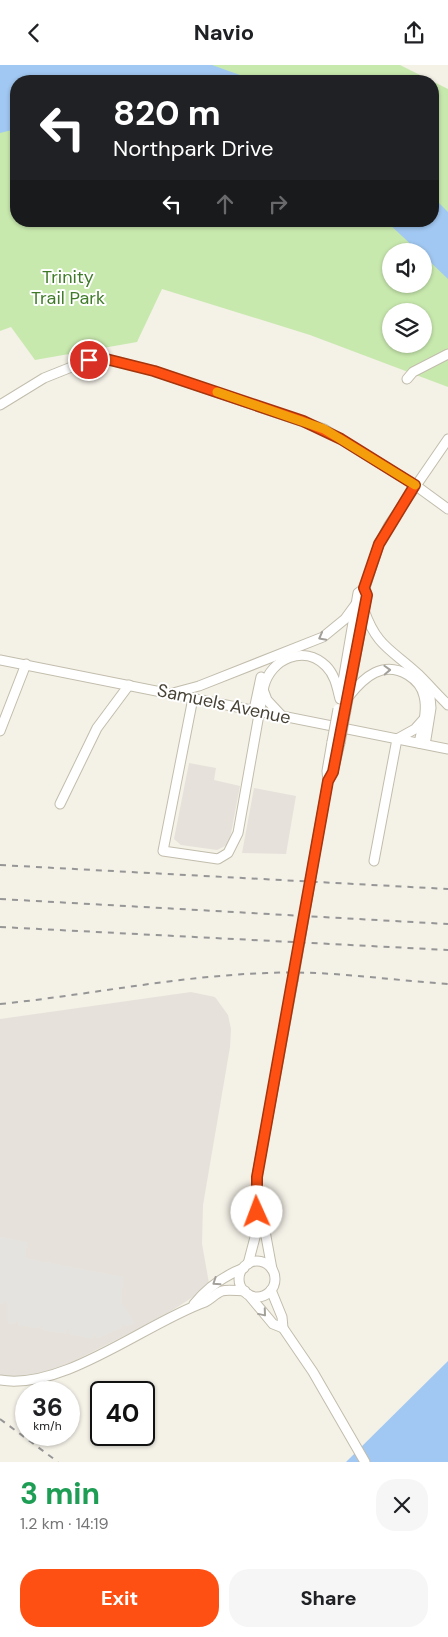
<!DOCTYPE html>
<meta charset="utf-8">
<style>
body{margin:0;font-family:"DM Sans",sans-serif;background:#f6f6f6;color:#202124;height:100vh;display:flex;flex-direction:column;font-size:19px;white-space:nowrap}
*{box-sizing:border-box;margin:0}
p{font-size:16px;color:#757577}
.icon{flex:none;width:28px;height:28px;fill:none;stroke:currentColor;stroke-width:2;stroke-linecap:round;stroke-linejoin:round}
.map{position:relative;height:1397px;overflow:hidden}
.sheet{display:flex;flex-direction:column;background:#fff;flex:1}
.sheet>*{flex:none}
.top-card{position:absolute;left:10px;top:10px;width:429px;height:152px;border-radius:20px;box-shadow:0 1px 4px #0004;background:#202124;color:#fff;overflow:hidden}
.fabs{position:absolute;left:382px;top:178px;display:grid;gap:10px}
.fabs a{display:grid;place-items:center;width:50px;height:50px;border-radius:50%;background:#fff;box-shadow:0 1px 4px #0004;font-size:25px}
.speed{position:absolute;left:15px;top:1316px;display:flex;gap:10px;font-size:25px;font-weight:700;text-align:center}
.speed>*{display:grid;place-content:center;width:65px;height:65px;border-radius:50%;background:#fff;box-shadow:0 1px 4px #0004;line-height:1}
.speed small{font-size:12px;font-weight:400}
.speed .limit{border:2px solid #111;border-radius:8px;background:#fff;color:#111}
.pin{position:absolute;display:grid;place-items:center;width:42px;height:42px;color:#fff;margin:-21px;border:2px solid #fff;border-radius:50%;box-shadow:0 1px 5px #0007}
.me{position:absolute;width:55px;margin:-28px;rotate:358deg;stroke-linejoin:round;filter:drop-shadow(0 0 4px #0008)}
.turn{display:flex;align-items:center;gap:18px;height:105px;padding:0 20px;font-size:22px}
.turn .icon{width:65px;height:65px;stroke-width:2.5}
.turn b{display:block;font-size:35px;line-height:42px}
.lanes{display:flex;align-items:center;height:48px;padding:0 20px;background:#0003;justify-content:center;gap:25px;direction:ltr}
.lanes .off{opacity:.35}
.round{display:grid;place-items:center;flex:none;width:52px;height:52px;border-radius:20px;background:#f6f6f6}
.headline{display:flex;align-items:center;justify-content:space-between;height:85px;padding:0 20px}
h1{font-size:30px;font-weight:700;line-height:38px;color:#1e9e55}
.button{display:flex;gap:10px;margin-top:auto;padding:10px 20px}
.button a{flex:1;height:58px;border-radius:20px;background:#ff5013;color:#fff;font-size:20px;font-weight:700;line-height:58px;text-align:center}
.button a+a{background:#f6f6f6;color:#202124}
header{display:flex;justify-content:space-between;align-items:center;height:65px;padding:0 20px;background:#fff;font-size:22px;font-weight:700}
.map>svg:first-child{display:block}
</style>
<header><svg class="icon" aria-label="back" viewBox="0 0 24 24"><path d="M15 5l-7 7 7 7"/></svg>Navio<svg class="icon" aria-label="share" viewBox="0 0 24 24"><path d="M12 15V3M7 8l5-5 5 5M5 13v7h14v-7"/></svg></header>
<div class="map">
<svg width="448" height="1397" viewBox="0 0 448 1397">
<rect width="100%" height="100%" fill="#f4f1e7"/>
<!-- industrial -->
<g fill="#e6e2db">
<polygon points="189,698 216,703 214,715 240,721 229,779 217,785 181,780 174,774"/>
<polygon points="254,723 296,731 286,789 242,788"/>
<polygon points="191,927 215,932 228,950 231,964 230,982 203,1140 202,1179 209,1218 196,1230 162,1252 62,1302 28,1311 0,1311 0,954"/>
</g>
<!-- green -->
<path fill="#c8e9ae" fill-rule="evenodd" d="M0 0H400L448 24V322L310 270 162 224 137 277 35 295 11 262 0 266ZM16 16H432V156H16ZM391 186H424V219H391ZM391 246H424V279H391Z"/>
<!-- parking -->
<polygon fill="#e5e3df" points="0,1172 27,1177 25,1193 123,1212 121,1237 135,1258 127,1261 122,1259 121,1263 98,1273 94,1269 93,1274 68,1269 69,1265 67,1264 66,1269 43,1265 42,1259 40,1264 18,1260 18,1255 14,1259 8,1258 8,1239 4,1236 2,1240 0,1239"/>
<!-- water -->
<g fill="#a1c8f2">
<polygon points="0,0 212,0 257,16 16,16 16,64 0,68"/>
<polygon points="433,132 448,147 448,214 424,191 424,186 418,186 386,156 432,156"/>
<polygon points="448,1296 448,1397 346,1397"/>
</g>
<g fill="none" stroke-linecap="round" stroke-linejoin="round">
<!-- minor casing -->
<g stroke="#c2bdac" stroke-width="11">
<g id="minor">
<polyline points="407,314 413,307 448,289"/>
<polyline points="0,340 44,313 89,295 102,293 154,306 324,364 415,420 448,444"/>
<path d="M364 545C377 582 391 584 418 609 428 619 438 630 448 640"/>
<polyline points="0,595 448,684"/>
<polyline points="264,627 267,635 281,650"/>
<polyline points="173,628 199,621 323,572 345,554 356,539"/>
<polyline points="341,628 358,528 365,523"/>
<path d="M349 631C364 612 383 595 408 610 416 615 422 622 424 631 428 646 422 663 419 678"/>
<path d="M193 633 163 786 218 794 228 788 238 768 264 621C271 594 304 579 326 601 335 610 337 622 340 634"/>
<polyline points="254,645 261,612"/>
<polyline points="346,645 367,530 365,523 379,479 389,460 448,374"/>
<polyline points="0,666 26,599"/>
<polyline points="397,674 415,664 423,655"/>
<polyline points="426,674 431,643 429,622"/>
<polyline points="328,716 333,707 340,678"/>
<polyline points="60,739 97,663 129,620"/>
<polyline points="317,777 328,716 327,706 332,677"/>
<polyline points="374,796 397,674"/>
<polyline points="259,1157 265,1166 272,1204"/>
<circle cx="257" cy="1214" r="18"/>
<polyline points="248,1199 259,1157 255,1137 257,1111 293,916"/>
<polyline points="271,1225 282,1252 283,1263 313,1307 365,1397"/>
<polyline points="248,1229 273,1259 283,1263"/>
<path d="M194 1239C208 1222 223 1211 244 1203"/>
<path d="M0 1315C63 1326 146 1258 205 1237 211 1234 216 1228 222 1226 228 1224 238 1226 245 1226"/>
</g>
</g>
<!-- minor -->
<use href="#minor" stroke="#fff" stroke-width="9"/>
<!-- rail -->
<g stroke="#969696" stroke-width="2" stroke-dasharray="6 6" stroke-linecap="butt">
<polyline points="0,800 448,824"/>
<polyline points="0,834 448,859"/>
<polyline points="0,862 448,885"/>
<path d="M0 939C89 930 177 911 267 908 327 905 388 915 448 919"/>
<polyline points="0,1354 58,1397"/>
</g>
<!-- minor-bridge casing -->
<g stroke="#c2bdac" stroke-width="11" stroke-linecap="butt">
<g id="minor-bridge">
<polyline points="332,677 338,644"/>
<polyline points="340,678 346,645"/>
<polyline points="293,916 317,777"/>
</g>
</g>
<!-- minor-bridge -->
<use href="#minor-bridge" stroke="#fff" stroke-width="9"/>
</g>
<!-- one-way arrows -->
<defs><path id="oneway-chevron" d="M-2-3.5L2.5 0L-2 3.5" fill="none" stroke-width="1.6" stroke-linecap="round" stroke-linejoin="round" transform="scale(1.25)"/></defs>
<g stroke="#a3a09a">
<use href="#oneway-chevron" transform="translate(322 572) rotate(152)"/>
<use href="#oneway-chevron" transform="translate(387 605) rotate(-2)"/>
<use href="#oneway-chevron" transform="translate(216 1217) rotate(146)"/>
<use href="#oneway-chevron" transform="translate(263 1248) rotate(50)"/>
</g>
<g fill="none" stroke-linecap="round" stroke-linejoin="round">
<!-- route casing -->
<g stroke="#a6340c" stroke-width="12">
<polyline id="route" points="89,295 102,293 154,306 303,356 341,374 415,420 379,479 364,523 367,530 333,707 328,716 257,1112 257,1147"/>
</g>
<!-- route -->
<use href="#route" stroke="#ff5013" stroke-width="9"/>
<!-- slow -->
<polyline stroke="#f59e0b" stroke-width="9" points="217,327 324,364 415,420"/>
</g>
<g text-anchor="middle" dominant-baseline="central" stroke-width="4" stroke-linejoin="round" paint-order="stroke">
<!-- park labels -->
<g font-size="18" fill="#3e7a27" stroke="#fff">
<text x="68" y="212">Trinity<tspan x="68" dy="21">Trail Park</tspan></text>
</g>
<!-- street labels -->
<g font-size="18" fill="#474235" stroke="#fff">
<text transform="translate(224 639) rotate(12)">Samuels Avenue</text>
</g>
</g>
</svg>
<div class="fabs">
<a><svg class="icon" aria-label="sound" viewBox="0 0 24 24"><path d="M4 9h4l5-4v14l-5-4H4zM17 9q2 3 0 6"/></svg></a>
<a><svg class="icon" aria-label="layers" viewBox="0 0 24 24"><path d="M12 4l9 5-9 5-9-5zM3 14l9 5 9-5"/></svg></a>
</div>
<div class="speed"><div>36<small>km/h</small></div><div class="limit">40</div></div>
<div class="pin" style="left:89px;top:295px;background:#d93025"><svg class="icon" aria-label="arrive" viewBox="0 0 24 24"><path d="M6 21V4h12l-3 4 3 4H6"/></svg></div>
<svg class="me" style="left:257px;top:1147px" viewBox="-20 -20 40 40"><circle r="19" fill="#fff"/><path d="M0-13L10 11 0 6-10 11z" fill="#ff5013"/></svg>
<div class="top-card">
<div class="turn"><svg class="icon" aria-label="left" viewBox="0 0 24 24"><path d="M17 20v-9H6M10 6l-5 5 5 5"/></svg><div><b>820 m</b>Northpark Drive</div></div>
<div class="lanes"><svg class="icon" aria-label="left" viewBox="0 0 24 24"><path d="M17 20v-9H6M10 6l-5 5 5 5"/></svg><svg class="icon off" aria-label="ahead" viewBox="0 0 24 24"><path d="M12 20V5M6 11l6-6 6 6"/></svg><svg class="icon off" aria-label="right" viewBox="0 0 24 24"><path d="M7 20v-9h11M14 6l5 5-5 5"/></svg></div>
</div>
</div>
<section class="sheet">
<div class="headline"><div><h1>3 min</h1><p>1.2 km · 14:19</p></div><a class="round"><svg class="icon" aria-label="close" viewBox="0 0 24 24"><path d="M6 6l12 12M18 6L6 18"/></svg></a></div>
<div class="button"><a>Exit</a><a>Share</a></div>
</section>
